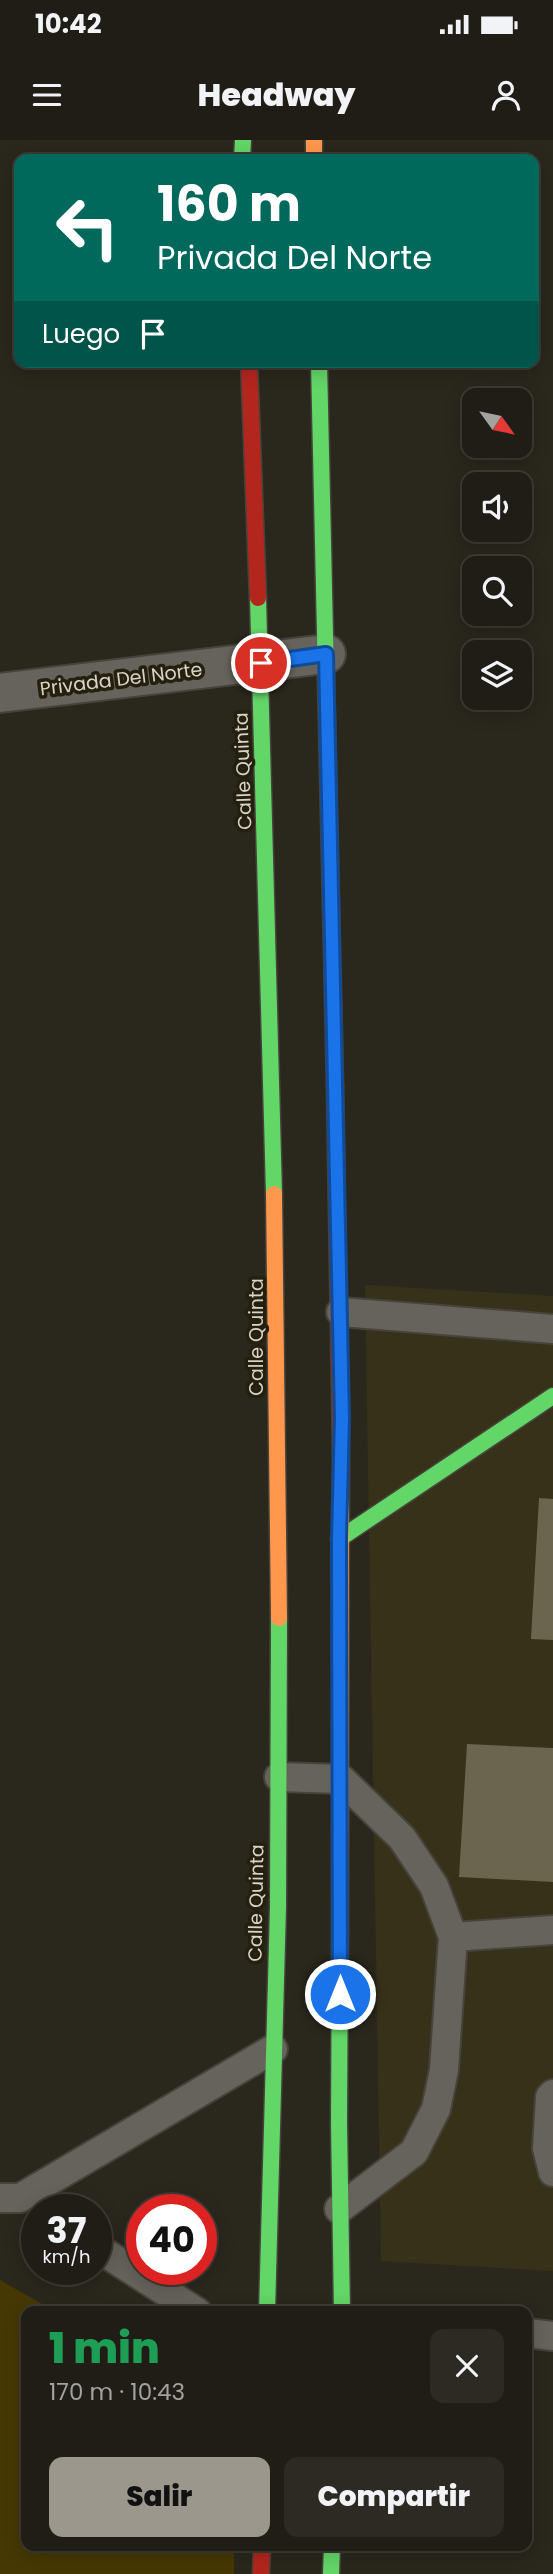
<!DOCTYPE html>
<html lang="es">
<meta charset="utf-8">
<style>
body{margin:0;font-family:Poppins,sans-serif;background:#2d2a23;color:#f1f3f6;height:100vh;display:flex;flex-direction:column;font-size:26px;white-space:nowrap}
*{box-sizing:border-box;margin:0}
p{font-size:23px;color:#a2a2a1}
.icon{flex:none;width:38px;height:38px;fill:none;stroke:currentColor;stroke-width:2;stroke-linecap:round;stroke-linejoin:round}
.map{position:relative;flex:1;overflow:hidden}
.side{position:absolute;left:21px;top:2166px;width:511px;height:245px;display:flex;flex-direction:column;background:#201d16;border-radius:14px;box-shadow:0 4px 18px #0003,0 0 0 2px #3d3b35}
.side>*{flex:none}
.guide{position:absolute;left:14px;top:14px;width:525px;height:214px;border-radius:14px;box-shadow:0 4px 18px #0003,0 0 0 2px #3d3b35;background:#00695c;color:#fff;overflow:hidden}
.needle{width:46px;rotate:123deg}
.buttons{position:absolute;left:462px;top:248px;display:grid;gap:14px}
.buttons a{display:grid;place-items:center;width:70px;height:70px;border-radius:14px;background:#201d16;box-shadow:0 4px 18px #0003,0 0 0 2px #3d3b35;font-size:35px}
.speed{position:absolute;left:21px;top:2054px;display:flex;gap:14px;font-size:35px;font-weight:700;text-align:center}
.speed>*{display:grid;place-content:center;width:91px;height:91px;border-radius:50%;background:#201d16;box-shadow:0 4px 18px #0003,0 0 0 2px #3d3b35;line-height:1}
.speed small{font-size:18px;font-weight:400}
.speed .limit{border:10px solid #d22;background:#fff;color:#111}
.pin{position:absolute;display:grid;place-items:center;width:60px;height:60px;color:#fff;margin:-30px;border:4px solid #fff;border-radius:50%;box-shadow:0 2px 7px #0007}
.me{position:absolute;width:77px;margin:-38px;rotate:0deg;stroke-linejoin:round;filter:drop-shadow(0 0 5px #0008)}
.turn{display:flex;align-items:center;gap:24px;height:147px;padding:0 28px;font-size:32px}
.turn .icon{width:91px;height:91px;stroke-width:2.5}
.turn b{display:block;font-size:49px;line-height:60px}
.then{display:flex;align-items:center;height:66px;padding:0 28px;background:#0003;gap:14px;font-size:26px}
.round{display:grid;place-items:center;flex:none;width:74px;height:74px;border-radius:14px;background:#2d2a23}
.head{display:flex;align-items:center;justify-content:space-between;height:119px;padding:0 28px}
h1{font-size:42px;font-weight:800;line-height:52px;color:#1e9e55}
.cta{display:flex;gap:14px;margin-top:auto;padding:14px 28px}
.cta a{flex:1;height:80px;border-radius:14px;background:#9b978d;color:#111;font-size:28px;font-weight:800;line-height:80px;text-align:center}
.cta a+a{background:#2d2a23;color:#f1f3f6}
.status{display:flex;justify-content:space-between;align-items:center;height:49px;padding:0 35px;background:#201d16;direction:ltr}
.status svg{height:19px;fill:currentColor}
header{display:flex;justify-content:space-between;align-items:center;height:91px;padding:0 28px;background:#201d16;font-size:32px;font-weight:800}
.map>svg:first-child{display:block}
</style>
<div class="status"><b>10:42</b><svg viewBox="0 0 49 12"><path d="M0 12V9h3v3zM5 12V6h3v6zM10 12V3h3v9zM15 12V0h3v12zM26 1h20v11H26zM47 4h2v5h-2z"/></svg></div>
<header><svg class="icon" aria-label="menu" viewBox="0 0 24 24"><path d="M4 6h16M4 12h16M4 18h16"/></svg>Headway<svg class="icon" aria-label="person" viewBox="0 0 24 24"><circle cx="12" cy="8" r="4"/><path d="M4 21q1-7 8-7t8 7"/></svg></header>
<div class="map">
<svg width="553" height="2434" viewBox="0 0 553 2434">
<rect width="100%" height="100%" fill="#2a271d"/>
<!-- built -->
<polygon fill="#38311a" points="365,1145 553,1156 553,2131 381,2121"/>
<!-- green -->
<polygon fill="#463804" points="0,2140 56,2172 26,2172 26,2406 234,2406 234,2434 0,2434"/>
<!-- building -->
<g fill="#6b6550">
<polygon points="539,1358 553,1359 553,1500 531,1499"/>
<polygon points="467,1604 553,1608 553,1742 459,1737"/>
</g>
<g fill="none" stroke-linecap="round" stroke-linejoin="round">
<!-- lane casing -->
<g stroke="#45433b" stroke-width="32">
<g id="lane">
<polyline points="341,1172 553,1189"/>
<polyline points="279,1637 341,1639 402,1698 434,1746 453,1797 444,1930 436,1969 414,2012 339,2069"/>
<polyline points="453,1797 553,1790"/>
<polyline points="553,1954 550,1957 547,2008 553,2032"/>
<polyline points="0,2058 20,2058 273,1909"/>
<polyline points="96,2107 197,2172"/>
<polyline points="527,2193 553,2196"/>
</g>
</g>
<!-- street casing -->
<g stroke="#45433b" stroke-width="42">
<polyline id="street" points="0,553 326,514"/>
</g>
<!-- fast casing -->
<g stroke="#45433b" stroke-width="19">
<g id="fast">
<polyline points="242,19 243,0"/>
<polyline points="319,222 335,946"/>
<polyline points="258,458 274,1054"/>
<polyline points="339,1399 553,1256"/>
<polyline points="340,1794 339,1983 342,2172"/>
<polyline points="267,2172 278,1767 279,1478"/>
<polyline points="331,2434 332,2406"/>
</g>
</g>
<!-- slow casing -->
<g stroke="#45433b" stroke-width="19">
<g id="slow">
<polyline points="314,0 314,19"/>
<polyline points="274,1054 279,1478"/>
<polyline points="340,1794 341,1313"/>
</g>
</g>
<!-- jam casing -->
<g stroke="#45433b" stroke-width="19">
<g id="jam">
<polyline points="249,222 258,458"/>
<polyline points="335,946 341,1313"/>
<polyline points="261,2434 262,2406"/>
</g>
</g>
<!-- lane -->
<use href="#lane" stroke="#66635c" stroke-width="28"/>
<!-- street -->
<use href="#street" stroke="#66635c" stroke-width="38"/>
<!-- fast -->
<use href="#fast" stroke="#63d668" stroke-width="16"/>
<!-- slow -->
<use href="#slow" stroke="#ff974d" stroke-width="16"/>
<!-- jam -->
<use href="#jam" stroke="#b3261e" stroke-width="16"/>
</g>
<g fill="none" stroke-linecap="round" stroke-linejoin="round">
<!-- route casing -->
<g stroke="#114b97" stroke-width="18">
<polyline id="route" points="261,523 326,514 342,1278 339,1398 340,1854"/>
</g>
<!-- route -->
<use href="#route" stroke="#1a73e8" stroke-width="12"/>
</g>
<g text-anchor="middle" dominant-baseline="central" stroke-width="7" stroke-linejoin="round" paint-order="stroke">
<!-- street labels -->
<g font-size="19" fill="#d8d4c9" stroke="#25200e">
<text transform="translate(121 539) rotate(-7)">Privada Del Norte</text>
<text transform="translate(243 631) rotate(-92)">Calle Quinta</text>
<text transform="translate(256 1197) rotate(-90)">Calle Quinta</text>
<text transform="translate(256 1763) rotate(-89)">Calle Quinta</text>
</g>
</g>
</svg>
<div class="buttons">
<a><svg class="needle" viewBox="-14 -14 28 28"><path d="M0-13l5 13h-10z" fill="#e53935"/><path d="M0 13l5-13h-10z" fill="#a2a2a1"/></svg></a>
<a><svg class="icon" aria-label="sound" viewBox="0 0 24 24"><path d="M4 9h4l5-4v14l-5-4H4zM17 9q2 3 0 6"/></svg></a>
<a><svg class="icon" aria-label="search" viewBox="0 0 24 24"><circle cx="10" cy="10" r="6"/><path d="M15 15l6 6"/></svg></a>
<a><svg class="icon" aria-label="layers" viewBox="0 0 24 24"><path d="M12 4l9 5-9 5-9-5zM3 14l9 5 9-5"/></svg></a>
</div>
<div class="speed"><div>37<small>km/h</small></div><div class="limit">40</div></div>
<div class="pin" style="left:261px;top:523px;background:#d93025"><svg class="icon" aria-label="arrive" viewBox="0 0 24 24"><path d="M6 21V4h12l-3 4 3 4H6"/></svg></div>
<svg class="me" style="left:340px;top:1854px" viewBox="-20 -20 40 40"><circle r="17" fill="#1a73e8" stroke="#fff" stroke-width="3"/><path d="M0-11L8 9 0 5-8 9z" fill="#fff"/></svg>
<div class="guide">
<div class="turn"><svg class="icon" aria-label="left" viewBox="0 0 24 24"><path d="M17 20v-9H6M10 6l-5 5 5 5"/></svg><div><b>160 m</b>Privada Del Norte</div></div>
<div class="then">Luego<svg class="icon" aria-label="arrive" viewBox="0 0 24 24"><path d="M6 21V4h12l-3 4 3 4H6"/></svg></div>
</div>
<section class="side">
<div class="head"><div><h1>1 min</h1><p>170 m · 10:43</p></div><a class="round"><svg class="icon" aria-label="close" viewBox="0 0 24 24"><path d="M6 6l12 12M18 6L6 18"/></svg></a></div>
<div class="cta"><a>Salir</a><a>Compartir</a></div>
</section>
</div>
